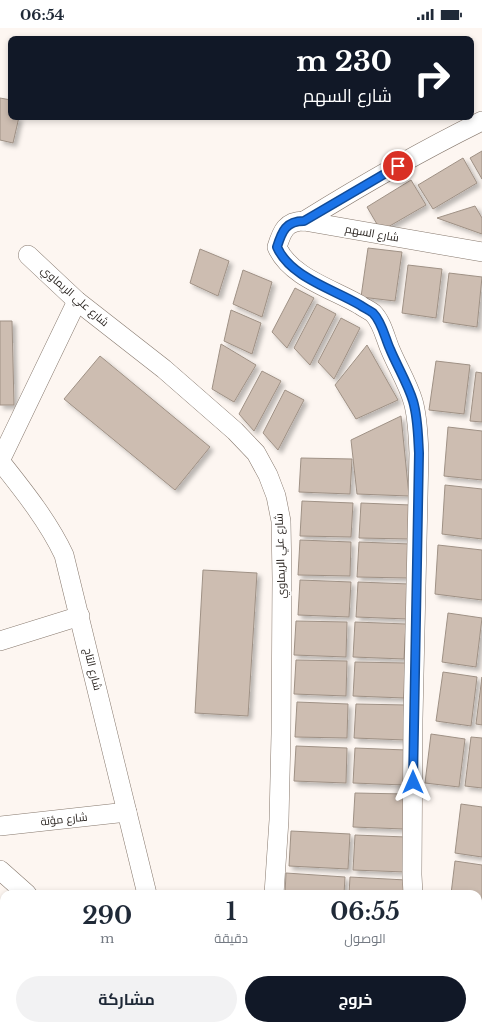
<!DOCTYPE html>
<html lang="ar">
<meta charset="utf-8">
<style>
body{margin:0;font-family:"Libre Baskerville",Cairo,serif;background:#f2f2f3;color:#1f2937;direction:rtl;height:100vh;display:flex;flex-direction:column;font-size:15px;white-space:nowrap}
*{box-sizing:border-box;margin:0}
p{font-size:13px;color:#747a83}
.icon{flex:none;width:22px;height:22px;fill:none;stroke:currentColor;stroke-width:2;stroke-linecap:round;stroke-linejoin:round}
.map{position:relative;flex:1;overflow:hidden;direction:ltr}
.side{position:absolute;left:0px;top:862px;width:482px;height:140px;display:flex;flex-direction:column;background:#fff;border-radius:12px 12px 0 0;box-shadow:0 2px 6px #0003;direction:rtl}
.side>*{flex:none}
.guide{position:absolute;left:8px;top:8px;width:466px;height:84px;border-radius:8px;box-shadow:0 2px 6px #0003;direction:rtl;background:#111827;color:#fff;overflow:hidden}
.pin{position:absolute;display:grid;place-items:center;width:34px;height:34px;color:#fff;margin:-17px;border:2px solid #fff;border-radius:50%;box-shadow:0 1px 4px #0007}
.me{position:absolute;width:44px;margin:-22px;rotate:0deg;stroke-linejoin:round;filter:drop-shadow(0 0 3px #0008)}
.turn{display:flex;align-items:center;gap:14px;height:84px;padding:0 16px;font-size:18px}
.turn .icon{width:52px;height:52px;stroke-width:2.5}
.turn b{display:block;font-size:28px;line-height:34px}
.eta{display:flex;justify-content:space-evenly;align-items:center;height:68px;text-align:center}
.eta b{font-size:24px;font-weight:700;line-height:28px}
.action{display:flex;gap:8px;margin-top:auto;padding:8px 16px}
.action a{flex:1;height:46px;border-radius:24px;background:#111827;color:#fff;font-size:16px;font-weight:700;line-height:46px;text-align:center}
.action a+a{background:#f2f2f3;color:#1f2937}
.status{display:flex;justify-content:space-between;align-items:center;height:28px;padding:0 20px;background:#fff;direction:ltr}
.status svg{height:11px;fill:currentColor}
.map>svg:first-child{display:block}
</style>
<div class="status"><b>06:54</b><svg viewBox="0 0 49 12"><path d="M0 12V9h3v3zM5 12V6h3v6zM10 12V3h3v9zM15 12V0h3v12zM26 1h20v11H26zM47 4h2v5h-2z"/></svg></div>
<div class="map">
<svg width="482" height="1002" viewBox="0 0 482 1002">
<defs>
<filter id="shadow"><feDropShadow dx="3.5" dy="3.5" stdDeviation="2" flood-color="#0004"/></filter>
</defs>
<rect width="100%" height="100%" fill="#fdf6f1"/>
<!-- building -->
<g fill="#cdbdb1" stroke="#9f9185" filter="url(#shadow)">
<polygon points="0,70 11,72 11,89 19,89 13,115 0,112"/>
<polygon points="482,123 482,151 470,130"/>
<polygon points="463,130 477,155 433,181 418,157"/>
<polygon points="411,152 426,177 381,203 367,179"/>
<polygon points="475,178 482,190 482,206 437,190"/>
<polygon points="368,220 402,224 395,273 361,269"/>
<polygon points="200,221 229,233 218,268 190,255"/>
<polygon points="408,237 442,241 436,290 402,285"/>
<polygon points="243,242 272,254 262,289 233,276"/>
<polygon points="449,245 482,249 477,299 443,294"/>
<polygon points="295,260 314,270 287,320 272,304"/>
<polygon points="317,276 336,286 310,337 294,320"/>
<polygon points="231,282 261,295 252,326 224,313"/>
<polygon points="341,290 360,300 334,351 318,334"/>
<polygon points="0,293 12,293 14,377 0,377"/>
<polygon points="221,316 256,337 234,374 212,361"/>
<polygon points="367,317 398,372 356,391 335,357"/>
<polygon points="100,328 210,419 175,462 64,371"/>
<polygon points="436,333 470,337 464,386 429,382"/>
<polygon points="262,343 281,353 254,403 239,386"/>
<polygon points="476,344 482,345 482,394 470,393"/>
<polygon points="285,362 304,372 278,422 263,405"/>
<polygon points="401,388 409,468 357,466 351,412"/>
<polygon points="448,399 482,403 482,452 444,448"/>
<polygon points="301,430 352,431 350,466 299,464"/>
<polygon points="445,457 482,461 482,511 442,506"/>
<polygon points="302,473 353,475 351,509 300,508"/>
<polygon points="361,475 411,477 410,511 359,510"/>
<polygon points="300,512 351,514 350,548 298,547"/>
<polygon points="359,514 410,516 408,550 357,549"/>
<polygon points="438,517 482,522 482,572 435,566"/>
<polygon points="203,542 257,545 248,688 195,685"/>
<polygon points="300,552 351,554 349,589 298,587"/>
<polygon points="358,554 409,556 408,591 356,589"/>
<polygon points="448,585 482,590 476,639 442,634"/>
<polygon points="296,593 347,594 346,629 294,627"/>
<polygon points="355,594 406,596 404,631 353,629"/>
<polygon points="296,632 347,633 346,668 294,666"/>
<polygon points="355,634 406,635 404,670 353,668"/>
<polygon points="443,644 477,649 471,698 436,693"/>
<polygon points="482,649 482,697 476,696"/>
<polygon points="297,674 348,676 347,710 295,709"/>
<polygon points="356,676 407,677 405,712 354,710"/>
<polygon points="431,706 465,711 459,759 425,755"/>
<polygon points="471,709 482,710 482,760 465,758"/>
<polygon points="296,718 347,720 346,755 294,753"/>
<polygon points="355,720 406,722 404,757 353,755"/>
<polygon points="355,765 406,766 404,801 353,799"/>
<polygon points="461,776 482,779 482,829 455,825"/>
<polygon points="291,803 350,806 348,841 289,838"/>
<polygon points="355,807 406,809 405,844 353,842"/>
<polygon points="455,833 482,837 482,886 478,886 478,866 451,866"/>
<polygon points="286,845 345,849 344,866 285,866"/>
<polygon points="350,849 406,852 405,866 349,866"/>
<rect x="478" y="943" width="4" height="35"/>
<polygon points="478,986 482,986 482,1002 457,1002 458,998 478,998"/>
<polygon points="293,998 352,998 352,1002 292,1002"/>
<polygon points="362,998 421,998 420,1002 362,1002"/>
</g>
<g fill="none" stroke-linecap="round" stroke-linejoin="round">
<!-- minor casing -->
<g stroke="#87796e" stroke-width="20">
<g id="minor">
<path d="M304 193C362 157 421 123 482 93"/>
<polyline points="28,227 77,273 164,341 235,403 256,425 268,447 276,468 281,493 282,551 281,706 279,792 274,866"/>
<path d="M0 433C23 462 48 493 64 527L147 866"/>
<polyline points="0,433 77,273"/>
<polyline points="0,613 80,588"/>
<polyline points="0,798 127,784"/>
<polyline points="0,842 27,866"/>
<path d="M413 866 412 847 413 691 419 425C418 408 418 390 413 373 408 356 397 338 390 321 385 309 382 294 373 285 369 282 364 280 360 277 333 261 290 249 277 219 282 203 286 193 304 193L482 224"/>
<polyline points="178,998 180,1002"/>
<polyline points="207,1002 229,998"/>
<polyline points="437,1002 437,998"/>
</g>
</g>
<!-- minor -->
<use href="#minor" stroke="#fff" stroke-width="19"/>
</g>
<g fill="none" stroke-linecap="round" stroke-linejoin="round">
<!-- route casing -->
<g stroke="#114b97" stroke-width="10">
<path id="route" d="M398 138 304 193C286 193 282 203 277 219 290 249 333 261 360 277 364 280 369 282 373 285 382 294 385 310 390 321 397 338 408 356 413 373 418 390 418 408 419 425L413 754"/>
</g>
<!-- route -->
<use href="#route" stroke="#1a73e8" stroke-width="7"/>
</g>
<g text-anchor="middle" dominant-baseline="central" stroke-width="3" stroke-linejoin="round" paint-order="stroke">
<!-- street labels -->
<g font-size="11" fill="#221c18" stroke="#fff">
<text transform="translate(372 205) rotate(10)">شارع السهم</text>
<text transform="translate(75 268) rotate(41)">شارع علي الريماوي</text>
<text transform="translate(280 528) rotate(-92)">شارع علي الريماوي</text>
<text transform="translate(93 641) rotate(76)">شارع التاج</text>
<text transform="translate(64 791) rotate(-6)">شارع مؤتة</text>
</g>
</g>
</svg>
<div class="pin" style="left:398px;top:138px;background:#d93025"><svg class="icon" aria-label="arrive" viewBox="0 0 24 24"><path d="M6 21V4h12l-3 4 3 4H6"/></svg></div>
<svg class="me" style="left:413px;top:754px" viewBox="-20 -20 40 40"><path d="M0-17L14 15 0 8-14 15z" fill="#1a73e8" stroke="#fff" stroke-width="4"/></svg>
<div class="guide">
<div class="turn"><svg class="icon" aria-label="right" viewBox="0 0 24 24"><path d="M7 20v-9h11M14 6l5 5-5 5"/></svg><div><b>230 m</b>شارع السهم</div></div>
</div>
<section class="side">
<div class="eta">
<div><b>06:55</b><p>الوصول</p></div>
<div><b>1</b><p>دقيقة</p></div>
<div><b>290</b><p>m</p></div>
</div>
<div class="action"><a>خروج</a><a>مشاركة</a></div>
</section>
</div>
